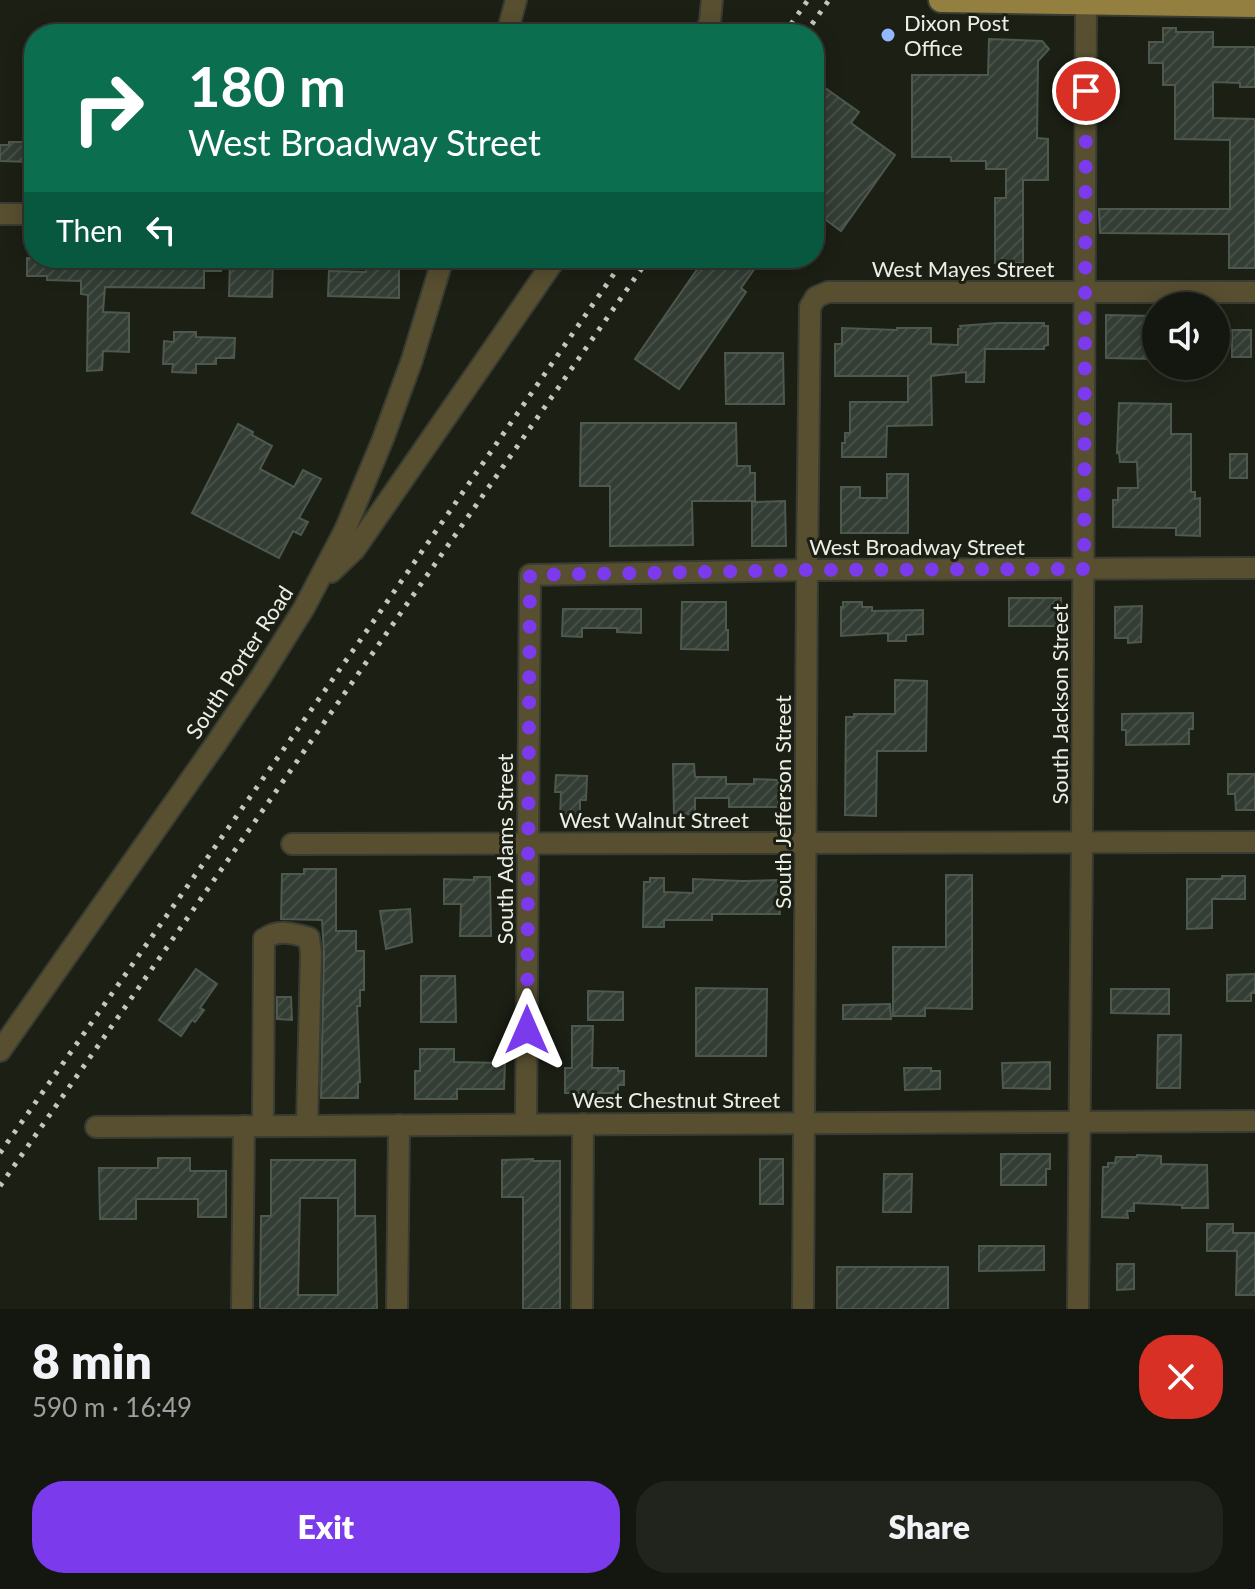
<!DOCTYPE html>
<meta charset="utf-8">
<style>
body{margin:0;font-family:Lato,sans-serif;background:#21241d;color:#f1f3f6;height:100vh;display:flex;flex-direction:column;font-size:30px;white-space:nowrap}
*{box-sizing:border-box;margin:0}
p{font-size:26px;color:#9d9f9e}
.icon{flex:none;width:44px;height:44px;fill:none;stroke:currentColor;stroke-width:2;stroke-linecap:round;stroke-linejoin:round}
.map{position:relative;height:1309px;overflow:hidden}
.panel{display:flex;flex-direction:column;background:#14170f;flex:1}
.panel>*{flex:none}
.top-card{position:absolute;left:24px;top:24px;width:800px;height:244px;border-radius:32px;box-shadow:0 4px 20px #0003,0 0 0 2px #33362f;background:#0b6e4f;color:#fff;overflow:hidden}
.controls{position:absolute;left:1142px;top:292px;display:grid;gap:16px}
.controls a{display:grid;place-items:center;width:88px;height:88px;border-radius:50%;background:#14170f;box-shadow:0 4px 20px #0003,0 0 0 2px #33362f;font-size:40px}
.pin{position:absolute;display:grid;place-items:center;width:68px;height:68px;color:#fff;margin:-34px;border:4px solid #fff;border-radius:50%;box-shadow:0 2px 8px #0007}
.me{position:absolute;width:88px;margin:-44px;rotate:0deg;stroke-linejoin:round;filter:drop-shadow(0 0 6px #0008)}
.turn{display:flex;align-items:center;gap:28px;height:168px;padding:0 32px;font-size:36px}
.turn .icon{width:104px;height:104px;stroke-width:2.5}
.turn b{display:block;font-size:56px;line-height:68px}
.then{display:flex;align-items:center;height:76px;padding:0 32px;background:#0003;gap:16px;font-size:30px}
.round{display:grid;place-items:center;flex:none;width:84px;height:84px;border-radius:32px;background:#21241d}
.head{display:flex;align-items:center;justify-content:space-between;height:136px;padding:0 32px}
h1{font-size:48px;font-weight:800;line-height:60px}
.primary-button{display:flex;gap:16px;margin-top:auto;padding:16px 32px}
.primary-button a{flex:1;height:92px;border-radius:32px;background:#7c3aed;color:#fff;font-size:32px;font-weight:800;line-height:92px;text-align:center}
.primary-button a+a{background:#21241d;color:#f1f3f6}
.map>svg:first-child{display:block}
</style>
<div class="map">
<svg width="1255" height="1309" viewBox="0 0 1255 1309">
<defs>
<pattern id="building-hatch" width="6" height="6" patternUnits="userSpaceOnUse" patternTransform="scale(2)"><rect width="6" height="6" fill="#333d34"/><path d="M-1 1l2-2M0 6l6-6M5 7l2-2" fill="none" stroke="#475048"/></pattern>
</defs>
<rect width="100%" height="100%" fill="#1b1f14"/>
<!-- building -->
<g fill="url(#building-hatch)" stroke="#4d594f" stroke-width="2" fill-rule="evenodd">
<polygon points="1163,28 1176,28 1176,32 1213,32 1213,47 1255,47 1255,87 1240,87 1240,83 1213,82 1213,118 1255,119 1255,268 1229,268 1229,234 1100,233 1099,209 1230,209 1230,140 1175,139 1175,85 1163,85 1163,63 1149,63 1149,42 1163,42"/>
<polygon points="989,39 1042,41 1049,49 1038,61 1037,138 1048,139 1048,180 1023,180 1023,263 995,263 995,198 1006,198 1006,169 986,169 986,161 951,161 951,157 912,157 912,75 988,75"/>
<polygon points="821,85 859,112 851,123 895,155 841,231 814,211 814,94"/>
<polygon points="9,142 28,142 28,162 0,161 0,145 9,145"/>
<polygon points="27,258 221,258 221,271 204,271 204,288 105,287 103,312 129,313 129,352 103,351 102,370 87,371 88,295 81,294 81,281 47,280 47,276 27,276"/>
<polygon points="252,258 273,258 272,297 229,296 230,261 253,261"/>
<polygon points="366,258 399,258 399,298 328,296 329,271 366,272"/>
<polygon points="705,258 762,258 741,288 746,292 679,389 635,359"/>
<polygon points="1106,315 1156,316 1156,359 1106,358"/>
<polygon points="998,323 1044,323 1044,326 1048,326 1048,345 1044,346 1044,349 985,349 984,382 966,382 966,372 931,376 932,425 887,426 886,457 842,457 842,443 845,443 845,433 850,433 850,402 908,402 908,376 835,376 835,344 842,344 842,328 897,330 897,328 931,328 931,344 958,345 958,329 961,329 960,326"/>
<rect x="1232" y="330" width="19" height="27"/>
<polygon points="174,332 196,332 196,337 235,338 234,358 216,358 216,364 196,364 196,373 172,372 173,364 163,364 164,341 174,342"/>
<polygon points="725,353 783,353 784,404 726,404"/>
<polygon points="1119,403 1171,404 1171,434 1191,434 1191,492 1195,492 1195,499 1200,498 1200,536 1176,535 1176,528 1113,527 1113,500 1118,500 1118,488 1138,488 1137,462 1120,462 1119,452 1117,453"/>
<polygon points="581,423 736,423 737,466 750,466 750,473 755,473 755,501 692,501 693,545 610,546 610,486 580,486"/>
<polygon points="238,424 253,432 252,435 272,446 260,469 294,487 303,470 321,479 299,518 308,522 301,535 293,531 279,558 192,513"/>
<rect x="1230" y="454" width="17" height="24"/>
<polygon points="887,474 908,474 908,533 841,533 841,487 860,487 860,498 887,498"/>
<polygon points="785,501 786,546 752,546 752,502"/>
<polygon points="1009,598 1061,598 1060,626 1009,626"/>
<polygon points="682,602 726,602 726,630 728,630 728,650 681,649"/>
<polygon points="843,602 862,602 862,607 872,607 872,611 923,610 923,634 906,635 906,641 888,641 888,633 841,636 841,607 843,607"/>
<polygon points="1142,606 1141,642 1128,643 1128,638 1115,638 1115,607"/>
<polygon points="563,609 641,609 641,633 617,632 617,628 582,628 582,637 562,636"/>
<polygon points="895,680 927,681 926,751 877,751 876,816 845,815 846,717 854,717 854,714 895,714"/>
<polygon points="1193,713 1193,729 1189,729 1189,744 1126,745 1126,730 1122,730 1122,714"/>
<polygon points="673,764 694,764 695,777 726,777 726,784 754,784 754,779 778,780 778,807 729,807 729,798 695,798 695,814 674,815"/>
<polygon points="1228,774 1255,774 1255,810 1236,810 1235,794 1228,794"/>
<polygon points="556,775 587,776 586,800 580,800 580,816 560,816 561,792 555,792"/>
<polygon points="304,869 336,869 336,931 356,931 356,951 364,951 364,990 360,990 360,1006 357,1006 360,1082 358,1082 358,1098 321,1098 324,953 322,920 281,919 282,874 304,874"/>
<polygon points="946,875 972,875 972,1009 925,1008 925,1016 893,1016 893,947 946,947"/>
<polygon points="1222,876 1245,876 1245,899 1212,899 1212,928 1187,929 1187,879 1222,879"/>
<polygon points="474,877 490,877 491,936 460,936 461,904 444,904 444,879 474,880"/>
<polygon points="650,878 664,878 664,892 693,893 693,879 742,881 778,880 780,914 712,914 712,920 664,920 664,927 643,927 644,882 650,882"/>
<polygon points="410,909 412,942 386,949 380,911"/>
<polygon points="196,969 217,984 200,1008 204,1010 195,1022 192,1020 181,1036 159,1020"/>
<polygon points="1255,974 1255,993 1251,993 1251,1001 1227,1001 1227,975"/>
<polygon points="421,976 455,976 456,1022 421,1022"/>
<polygon points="696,988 767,989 766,1056 696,1056"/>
<polygon points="1111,989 1169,989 1169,1014 1111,1013"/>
<polygon points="588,991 623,992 623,1020 588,1020"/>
<polygon points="277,997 291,997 292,1020 277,1019"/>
<polygon points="890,1004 891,1019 843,1019 843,1005"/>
<polygon points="572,1026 593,1026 592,1068 618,1068 618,1071 624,1071 624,1085 618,1085 618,1093 565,1093 565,1068 572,1068"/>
<polygon points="1158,1035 1181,1035 1180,1088 1157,1088"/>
<polygon points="420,1049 454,1049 454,1062 505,1063 504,1089 457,1089 457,1099 415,1099 415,1071 420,1071"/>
<polygon points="1050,1062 1050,1089 1003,1088 1002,1063"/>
<polygon points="904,1068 931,1068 931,1071 940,1071 940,1089 905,1090"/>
<polygon points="1001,1154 1050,1154 1050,1169 1046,1169 1046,1185 1001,1185"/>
<polygon points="1137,1155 1161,1156 1161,1164 1207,1165 1208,1208 1182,1208 1182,1205 1134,1203 1134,1211 1127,1211 1128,1218 1102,1217 1103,1167 1108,1167 1108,1163 1115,1163 1116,1157 1137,1157"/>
<polygon points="158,1158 190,1158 190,1171 226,1171 226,1217 198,1217 198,1199 136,1199 136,1219 100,1219 99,1168 158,1168"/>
<polygon points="533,1159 533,1161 560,1161 560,1309 523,1309 523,1197 502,1197 502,1160"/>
<rect x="760" y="1159" width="23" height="45"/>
<path d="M271 1160H355V1216H375L377 1309H262L260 1307 261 1216H271ZM300 1198H338V1295H298Z"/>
<polygon points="884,1174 912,1174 911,1212 883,1212"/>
<polygon points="1207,1224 1233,1224 1233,1233 1255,1233 1255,1295 1236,1295 1237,1251 1207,1251"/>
<polygon points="979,1246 1044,1246 1044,1270 979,1271"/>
<polygon points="1117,1264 1134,1264 1134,1289 1117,1290"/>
<rect x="837" y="1267" width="111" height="42"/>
</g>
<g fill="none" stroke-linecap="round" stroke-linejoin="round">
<!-- minor casing -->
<g stroke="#383c32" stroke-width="24">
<g id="minor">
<polyline points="507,34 516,0"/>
<polyline points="705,34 710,21 712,0"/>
<polyline points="0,214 34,214"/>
<polyline points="331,572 355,549 556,258"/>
<polyline points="292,844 1255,842"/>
<polyline points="0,1051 215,745 261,677 304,608 345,530 383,439 412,360 443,258"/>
<polyline points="526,1124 530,575 807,570 1255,568"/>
<path d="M263 1126 264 939C278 929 293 933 309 938L311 953 307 1125"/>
<polyline points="96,1127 1255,1121"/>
<polyline points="242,1309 244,1126"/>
<polyline points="397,1309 399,1125"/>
<polyline points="582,1309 583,1124"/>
<polyline points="803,1309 807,570 810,307 816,297 828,292 1255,292"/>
<polyline points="1078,1309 1082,843 1086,0"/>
</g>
</g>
<!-- major casing -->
<g stroke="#383c32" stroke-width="28">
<polyline id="major" points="941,0 1255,5"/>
</g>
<!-- minor -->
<use href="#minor" stroke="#584f31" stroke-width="20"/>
<!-- major -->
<use href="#major" stroke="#937f3f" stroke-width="24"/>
<!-- rail -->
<g stroke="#c4c7bf" stroke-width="5" stroke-dasharray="4 8" stroke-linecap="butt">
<polyline points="784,34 808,0"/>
<polyline points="805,34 829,0"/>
<polyline points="0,1153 380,612 625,258"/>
<polyline points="0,1186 649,258"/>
</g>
</g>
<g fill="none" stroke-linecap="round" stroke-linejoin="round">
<!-- route -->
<polyline stroke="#7c3aed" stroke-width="14" stroke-dasharray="0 25.2" points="527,1030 530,575 807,570 1084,569 1086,91"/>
</g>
<!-- markers -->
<circle fill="#94b7fd" stroke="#1b1f14" stroke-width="3" cx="888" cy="35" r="8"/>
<g text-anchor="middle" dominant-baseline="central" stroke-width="6" stroke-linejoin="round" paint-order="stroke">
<!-- poi labels -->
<g font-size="22" fill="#ecefe7" stroke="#1b1f14" text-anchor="start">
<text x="904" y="22">Dixon Post<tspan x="904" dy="25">Office</tspan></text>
</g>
<!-- street labels -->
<g font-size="22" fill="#ecefe7" stroke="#1b1f14">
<text x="963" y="268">West Mayes Street</text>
<text x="917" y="546">West Broadway Street</text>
<text transform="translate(239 662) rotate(-57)">South Porter Road</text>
<text transform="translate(1059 704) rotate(-90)">South Jackson Street</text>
<text transform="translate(782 802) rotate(-90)">South Jefferson Street</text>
<text x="654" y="819">West Walnut Street</text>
<text transform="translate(504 849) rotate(-90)">South Adams Street</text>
<text x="676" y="1099">West Chestnut Street</text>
</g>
</g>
</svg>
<div class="controls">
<a><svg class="icon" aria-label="sound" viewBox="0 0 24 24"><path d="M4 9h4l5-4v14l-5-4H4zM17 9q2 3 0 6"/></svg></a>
</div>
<div class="pin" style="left:1086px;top:91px;background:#d93025"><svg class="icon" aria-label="arrive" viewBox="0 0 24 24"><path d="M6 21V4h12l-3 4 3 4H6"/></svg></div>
<svg class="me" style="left:527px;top:1030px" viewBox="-20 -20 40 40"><path d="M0-17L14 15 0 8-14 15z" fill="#7c3aed" stroke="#fff" stroke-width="4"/></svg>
<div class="top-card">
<div class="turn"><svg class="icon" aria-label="right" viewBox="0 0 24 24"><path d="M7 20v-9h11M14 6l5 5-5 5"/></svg><div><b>180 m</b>West Broadway Street</div></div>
<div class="then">Then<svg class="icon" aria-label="left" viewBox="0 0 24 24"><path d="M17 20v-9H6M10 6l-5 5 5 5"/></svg></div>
</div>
</div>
<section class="panel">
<div class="head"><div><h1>8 min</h1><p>590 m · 16:49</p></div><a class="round" style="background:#d93025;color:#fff"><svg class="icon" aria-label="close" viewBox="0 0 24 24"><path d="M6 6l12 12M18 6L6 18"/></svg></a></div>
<div class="primary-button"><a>Exit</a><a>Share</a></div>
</section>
